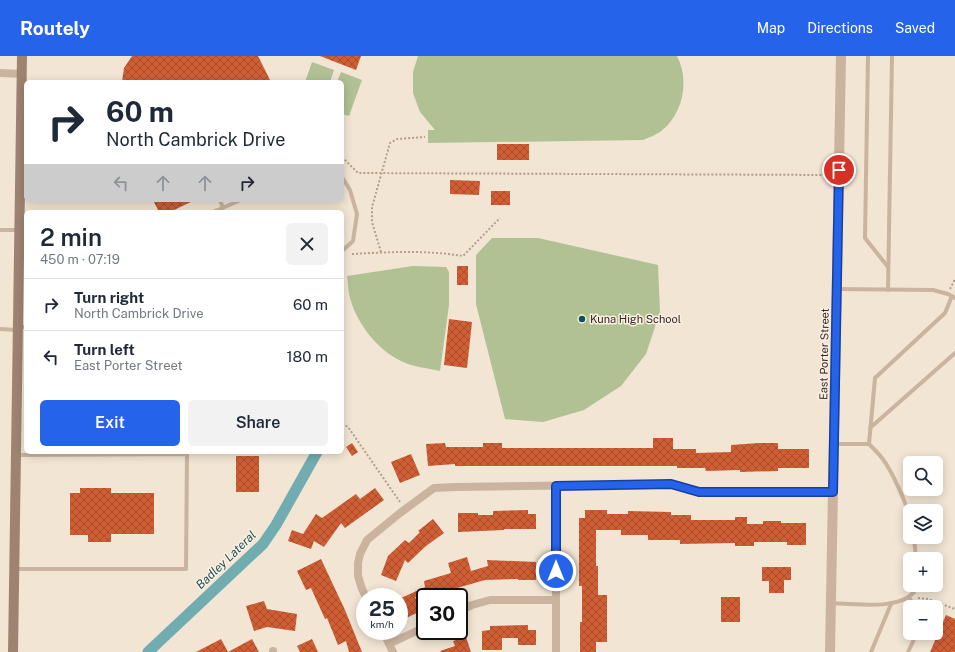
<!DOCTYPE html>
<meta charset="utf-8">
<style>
body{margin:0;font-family:"Public Sans",sans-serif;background:#f2f2f3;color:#1f2937;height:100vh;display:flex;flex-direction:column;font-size:15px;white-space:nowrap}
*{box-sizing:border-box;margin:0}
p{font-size:13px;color:#747a83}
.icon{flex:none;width:22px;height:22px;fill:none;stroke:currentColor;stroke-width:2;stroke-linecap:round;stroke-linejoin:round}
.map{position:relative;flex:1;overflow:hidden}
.panel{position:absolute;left:24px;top:154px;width:320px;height:244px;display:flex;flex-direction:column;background:#fff;border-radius:6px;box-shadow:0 2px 10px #0003}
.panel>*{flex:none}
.top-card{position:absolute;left:24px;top:24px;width:320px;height:122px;border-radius:6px;box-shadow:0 2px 10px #0003;background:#fff;color:#1f2937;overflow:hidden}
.controls{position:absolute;left:903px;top:400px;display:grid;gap:8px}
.controls a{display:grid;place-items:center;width:40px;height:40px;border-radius:6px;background:#fff;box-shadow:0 2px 10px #0003;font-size:20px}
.speed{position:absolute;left:356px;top:532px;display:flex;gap:8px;font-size:20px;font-weight:700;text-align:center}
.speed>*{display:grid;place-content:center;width:52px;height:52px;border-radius:50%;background:#fff;box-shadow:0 2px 10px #0003;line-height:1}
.speed small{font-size:10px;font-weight:400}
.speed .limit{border:2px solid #111;border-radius:6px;background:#fff;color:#111}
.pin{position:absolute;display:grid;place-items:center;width:34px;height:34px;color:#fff;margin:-17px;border:2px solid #fff;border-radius:50%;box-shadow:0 1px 4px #0007}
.me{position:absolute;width:44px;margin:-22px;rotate:0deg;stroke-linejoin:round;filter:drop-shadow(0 0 3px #0008)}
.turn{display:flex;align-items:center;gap:14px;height:84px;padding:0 16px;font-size:18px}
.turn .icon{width:52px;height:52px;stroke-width:2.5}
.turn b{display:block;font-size:28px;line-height:34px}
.lanes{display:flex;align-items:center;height:38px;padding:0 16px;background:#0003;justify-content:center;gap:20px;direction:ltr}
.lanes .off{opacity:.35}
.round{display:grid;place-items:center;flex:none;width:42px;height:42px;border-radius:6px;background:#f2f2f3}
.summary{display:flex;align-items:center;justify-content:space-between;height:68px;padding:0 16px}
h1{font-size:24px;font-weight:600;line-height:30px}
.button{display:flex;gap:8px;margin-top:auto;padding:8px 16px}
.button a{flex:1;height:46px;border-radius:6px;background:#2563eb;color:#fff;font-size:16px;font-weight:600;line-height:46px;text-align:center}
.button a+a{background:#f2f2f3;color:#1f2937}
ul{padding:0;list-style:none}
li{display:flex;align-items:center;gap:12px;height:52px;padding:0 16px;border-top:1px solid #e0e1e3}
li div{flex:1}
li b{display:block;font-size:15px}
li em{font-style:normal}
header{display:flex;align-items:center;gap:24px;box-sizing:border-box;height:56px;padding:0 20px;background:#2563eb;color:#fff}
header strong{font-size:19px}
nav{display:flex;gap:22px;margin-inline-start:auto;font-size:14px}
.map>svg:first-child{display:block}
</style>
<header>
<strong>Routely</strong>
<nav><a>Map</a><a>Directions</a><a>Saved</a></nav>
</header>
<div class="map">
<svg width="955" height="596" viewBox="0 0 955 596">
<defs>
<pattern id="building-cross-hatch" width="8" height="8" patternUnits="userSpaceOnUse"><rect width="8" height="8" fill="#cf5e35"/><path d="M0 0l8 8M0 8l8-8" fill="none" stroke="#a94e2d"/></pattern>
</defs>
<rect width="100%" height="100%" fill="#f2e5d4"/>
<!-- garden -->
<g fill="#b1c194">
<path d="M418 0H677C690 25 683 59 660 76 655 79 648 82 643 84L428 87V74H435L420 56 413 37V16Z"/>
<polygon points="312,6 334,14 330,26 305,26"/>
<polygon points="341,16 362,24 349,60 342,58 342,26 337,26"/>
<polygon points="492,182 538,182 658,209 660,256 646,298 621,330 584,354 543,366 505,363 476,248 476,199"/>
<path d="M413 210 446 211 449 216V249L440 315C427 312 413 311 401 305 376 293 355 265 349 238 348 232 348 226 347 220Z"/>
</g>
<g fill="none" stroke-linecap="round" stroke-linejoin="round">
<!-- canal -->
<polyline stroke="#71acb0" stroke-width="11" points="148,596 263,488 276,469 317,396"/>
</g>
<!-- building -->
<g fill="url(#building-cross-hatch)">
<polygon points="132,0 258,0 271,26 122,26 124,12"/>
<polygon points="320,0 361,0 356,14"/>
<rect x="497" y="88" width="32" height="16"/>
<polygon points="450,124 480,125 479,139 450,138"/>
<rect x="491" y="135" width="19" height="14"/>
<polygon points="153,144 195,144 170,156 159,156"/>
<rect x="457" y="210" width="11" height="19"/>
<polygon points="449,263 472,266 467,312 444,309"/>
<polygon points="653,382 673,382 673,393 696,393 696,397 731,396 731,389 759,387 778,387 778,393 809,393 809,412 778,412 778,415 740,416 740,414 706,415 705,412 677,412 677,410 455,410 455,408 428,410 426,388 445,387 446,391 483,391 483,387 502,387 502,392 653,392"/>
<polygon points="352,387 358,396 352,400 346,391"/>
<polygon points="411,398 420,419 400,427 391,406"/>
<rect x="236" y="400" width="23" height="36"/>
<polygon points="80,432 111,432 111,437 154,437 154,478 111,478 111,486 88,486 88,479 70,479 70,437 80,437"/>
<polygon points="375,432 384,444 345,472 341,467 324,491 314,485 311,493 288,485 292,474 303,478 316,458 322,462 356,438 360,443"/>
<polygon points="528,454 528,458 536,458 536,473 504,473 504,474 458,476 458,457 478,457 478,459 493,459 493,455"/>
<polygon points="585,454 607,454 607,458 628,458 628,455 671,456 671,459 691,459 691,464 735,464 735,461 747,461 747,468 763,468 763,465 781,465 781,467 806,467 806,489 787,489 787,486 754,486 754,490 735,490 735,487 680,488 680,484 648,484 648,479 621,479 621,474 596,474 596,510 598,510 598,539 607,539 607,586 596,586 596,596 580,596 580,566 582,566 582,530 579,530 579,462 585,462"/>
<polygon points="433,463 444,477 426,490 408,507 405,504 396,525 381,519 388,500 405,484 409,487 420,476 418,475"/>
<polygon points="467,501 471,515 488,510 487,504 536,506 536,524 518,524 518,523 485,524 450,534 451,537 437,541 415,541 421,555 402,564 399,556 399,543 425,531 424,525 451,517 448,507"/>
<polygon points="321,503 345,554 362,596 349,596 346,585 338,589 327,562 325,563 311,532 306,534 297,515"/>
<polygon points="762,511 791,511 791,524 784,524 784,537 769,537 769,525 762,525"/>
<rect x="721" y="541" width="19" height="25"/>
<polygon points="264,545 267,553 297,558 295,575 267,571 254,575 246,550"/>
<polygon points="946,559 955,563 955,596 930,596"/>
<polygon points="528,569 528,574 536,574 536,589 518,589 518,582 502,582 502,594 482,594 482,575 490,574 490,570"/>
<polygon points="466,581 471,596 441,596 440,595 455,590 453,585"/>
<polygon points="221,583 228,596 252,583 259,596 196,596"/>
<polygon points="312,583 318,596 300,596 297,590"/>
</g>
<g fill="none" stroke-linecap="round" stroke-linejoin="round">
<!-- path -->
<g stroke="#b69e8a" stroke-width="2" stroke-dasharray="2 2" stroke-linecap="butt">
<polyline points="342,101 358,117 828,119"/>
<polyline points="381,196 372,166 372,151 390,87 397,83 425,81"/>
<path d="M352 198C388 196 427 194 463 200L500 162"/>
<polyline points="950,233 955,223"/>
<polyline points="342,368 348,371 400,446"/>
<polyline points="918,542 928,543 955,553"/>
</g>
<!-- service -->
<g stroke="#cab4a0" stroke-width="4">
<polyline points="868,0 865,182 888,211"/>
<polyline points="342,121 350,134 357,158 353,185 342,195"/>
<polyline points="220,144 223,152"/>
<polyline points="213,156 241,144"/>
<polyline points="0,174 19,174"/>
<polyline points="837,233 933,234 948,238 955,242"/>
<polyline points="888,234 892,0"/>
<polyline points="18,271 26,271"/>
<polyline points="0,273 18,274"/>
<polyline points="870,372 955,297"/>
<path d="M834 388H869C873 392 878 397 882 402 892 415 906 446 910 463"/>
<polyline points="869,388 875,322 945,257 952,240"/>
<polyline points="914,481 916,503"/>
<polyline points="15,513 186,513 187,398 16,399"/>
<polyline points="909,541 914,551"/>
<path d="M831 547C853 548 911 556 917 529"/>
<polyline points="871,596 891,548"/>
<polyline points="908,596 917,577"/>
</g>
<!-- minor -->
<g stroke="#cab4a0" stroke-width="8">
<polyline points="0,17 22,18"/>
<polyline points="556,429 556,596"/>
<polyline points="366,541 362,533 358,520 358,507 360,498 367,484 400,457 434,432 455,431 671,428 699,435 833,436"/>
<polyline points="459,555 472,549 490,544 556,544"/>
<polyline points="383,575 393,596"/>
<polyline points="389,588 425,571"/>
<polyline points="273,596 273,595"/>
</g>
<!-- tertiary -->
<polyline stroke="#cab4a0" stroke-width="10" points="830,596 841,0"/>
<!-- secondary -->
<polyline stroke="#9e8371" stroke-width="10" points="13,596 22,0"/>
</g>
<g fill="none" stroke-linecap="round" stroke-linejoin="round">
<!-- route casing -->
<g stroke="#184099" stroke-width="10">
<polyline id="route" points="556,515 556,430 671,428 699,436 833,436 839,114"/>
</g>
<!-- route -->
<use href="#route" stroke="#2563eb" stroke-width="7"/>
</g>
<!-- markers -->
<circle fill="#175157" stroke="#faefe0" stroke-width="1.5" cx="582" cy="263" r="4"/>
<g text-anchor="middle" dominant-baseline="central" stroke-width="3" stroke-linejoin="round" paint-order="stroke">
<!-- poi labels -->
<g font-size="11" fill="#332924" stroke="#faefe0" text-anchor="start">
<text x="590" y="263">Kuna High School</text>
</g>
<!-- street labels -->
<g font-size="11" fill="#332924" stroke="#faefe0">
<text transform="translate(824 298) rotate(-89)">East Porter Street</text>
</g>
<!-- water labels -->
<g font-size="12" font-style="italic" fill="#175157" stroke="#faefe0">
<text transform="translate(226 504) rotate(-44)">Badley Lateral</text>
</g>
</g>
</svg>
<div class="controls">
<a><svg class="icon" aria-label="search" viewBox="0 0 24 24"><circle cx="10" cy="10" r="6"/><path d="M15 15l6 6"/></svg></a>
<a><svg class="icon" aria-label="layers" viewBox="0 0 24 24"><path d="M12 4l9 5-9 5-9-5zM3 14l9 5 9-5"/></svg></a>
<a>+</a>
<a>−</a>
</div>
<div class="speed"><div>25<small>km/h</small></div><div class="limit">30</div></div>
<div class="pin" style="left:839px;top:114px;background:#d93025"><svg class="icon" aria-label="arrive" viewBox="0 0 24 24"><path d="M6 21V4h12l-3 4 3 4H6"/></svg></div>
<svg class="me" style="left:556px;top:515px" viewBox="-20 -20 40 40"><circle r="17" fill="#2563eb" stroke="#fff" stroke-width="3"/><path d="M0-11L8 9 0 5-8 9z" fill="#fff"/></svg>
<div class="top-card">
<div class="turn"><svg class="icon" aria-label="right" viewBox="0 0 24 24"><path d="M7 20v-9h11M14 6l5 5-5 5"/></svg><div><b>60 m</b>North Cambrick Drive</div></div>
<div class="lanes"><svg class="icon off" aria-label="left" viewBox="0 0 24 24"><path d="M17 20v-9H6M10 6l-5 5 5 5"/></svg><svg class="icon off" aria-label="ahead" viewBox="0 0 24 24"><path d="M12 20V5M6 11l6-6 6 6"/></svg><svg class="icon off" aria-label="ahead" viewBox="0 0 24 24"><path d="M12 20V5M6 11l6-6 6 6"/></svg><svg class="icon" aria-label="right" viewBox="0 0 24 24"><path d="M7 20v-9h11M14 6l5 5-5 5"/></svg></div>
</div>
<section class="panel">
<div class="summary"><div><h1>2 min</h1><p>450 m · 07:19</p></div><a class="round"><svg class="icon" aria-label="close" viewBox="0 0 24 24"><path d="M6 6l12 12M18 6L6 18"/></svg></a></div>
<ul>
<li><svg class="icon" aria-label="right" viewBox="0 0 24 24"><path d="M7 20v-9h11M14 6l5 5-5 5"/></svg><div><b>Turn right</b><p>North Cambrick Drive</p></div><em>60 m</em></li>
<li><svg class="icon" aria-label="left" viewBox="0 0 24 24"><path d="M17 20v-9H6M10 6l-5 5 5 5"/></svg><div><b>Turn left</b><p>East Porter Street</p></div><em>180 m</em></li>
</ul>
<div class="button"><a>Exit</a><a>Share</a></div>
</section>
</div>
